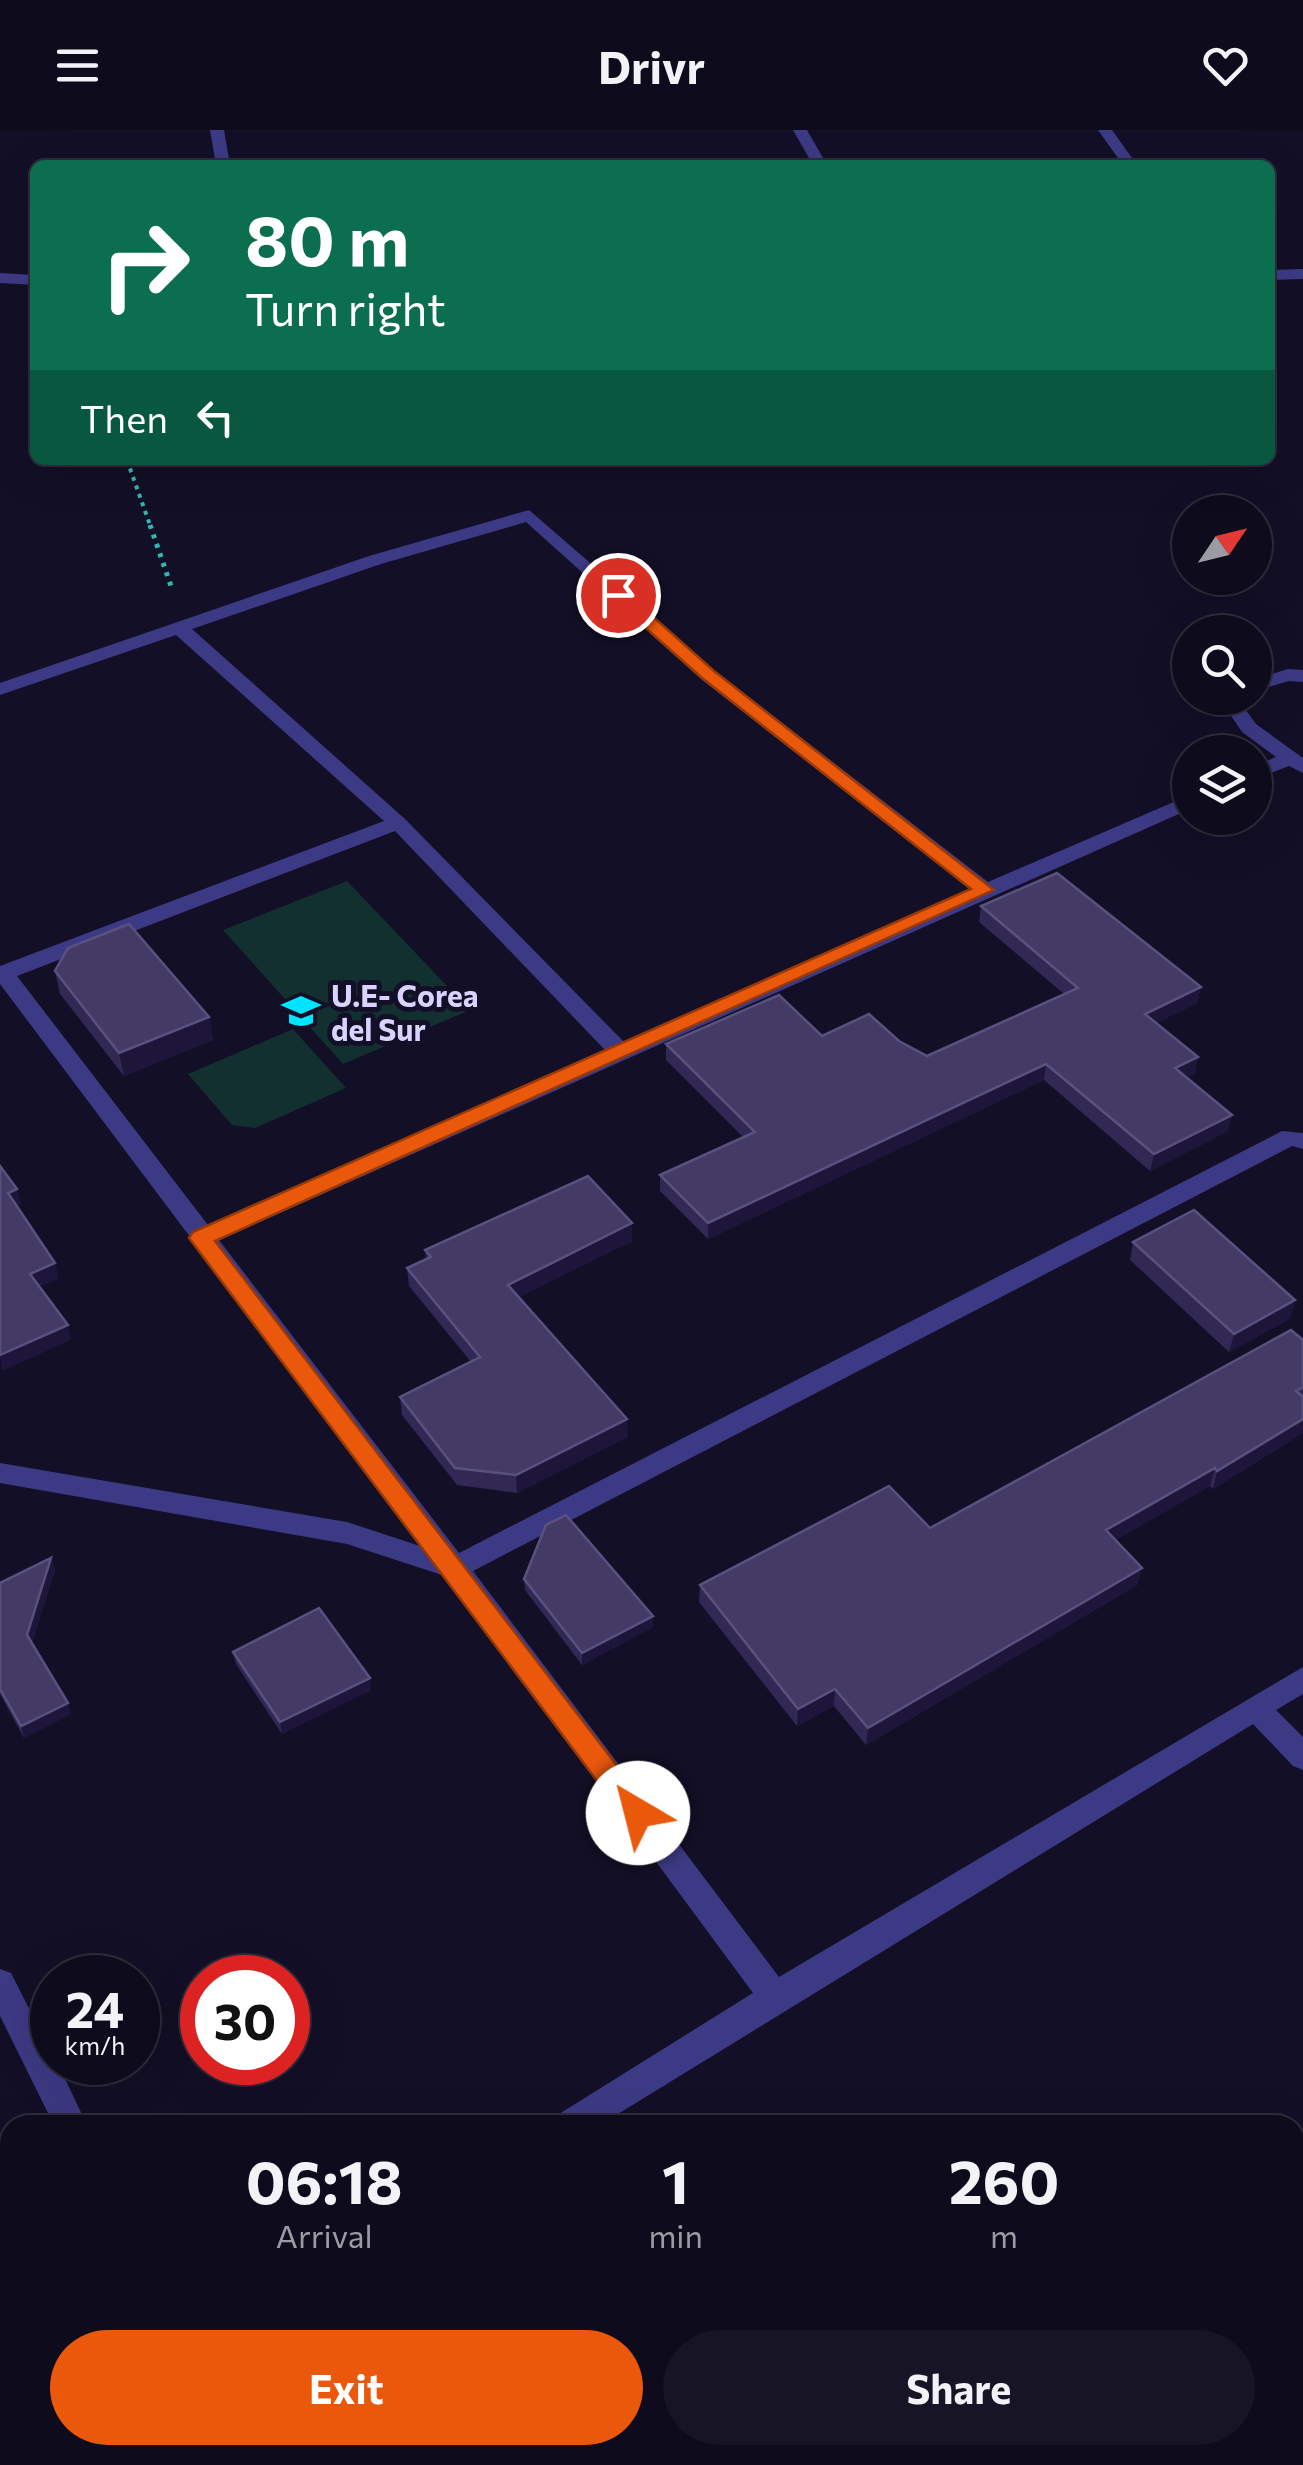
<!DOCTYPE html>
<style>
body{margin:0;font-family:Commissioner,sans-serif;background:#171425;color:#f1f3f6;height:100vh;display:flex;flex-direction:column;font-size:38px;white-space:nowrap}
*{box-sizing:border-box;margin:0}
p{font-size:32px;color:#9b9ba3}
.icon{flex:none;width:55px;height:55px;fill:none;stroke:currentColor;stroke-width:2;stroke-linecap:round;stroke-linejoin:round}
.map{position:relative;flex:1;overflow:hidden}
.panel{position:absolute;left:0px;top:1985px;width:1305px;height:350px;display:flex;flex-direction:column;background:#0e0b1c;border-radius:30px 30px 0 0;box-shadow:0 10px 40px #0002,0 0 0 2px #2e2b3b}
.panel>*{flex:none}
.banner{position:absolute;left:30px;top:30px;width:1245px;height:305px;border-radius:15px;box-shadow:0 10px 40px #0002,0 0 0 2px #2e2b3b;background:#0b6e4f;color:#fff;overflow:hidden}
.needle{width:65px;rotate:55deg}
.fabs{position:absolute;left:1172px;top:365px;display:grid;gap:20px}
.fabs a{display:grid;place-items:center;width:100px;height:100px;border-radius:50%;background:#0e0b1c;box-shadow:0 10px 40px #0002,0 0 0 2px #2e2b3b;font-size:50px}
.speed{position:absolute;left:30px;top:1825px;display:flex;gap:20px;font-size:50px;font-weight:700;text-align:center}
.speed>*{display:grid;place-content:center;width:130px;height:130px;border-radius:50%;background:#0e0b1c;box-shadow:0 10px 40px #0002,0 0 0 2px #2e2b3b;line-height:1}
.speed small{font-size:25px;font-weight:400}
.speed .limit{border:15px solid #d22;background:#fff;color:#111}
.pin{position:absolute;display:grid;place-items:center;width:85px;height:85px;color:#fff;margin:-42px;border:5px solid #fff;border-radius:50%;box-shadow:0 2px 10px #0007}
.me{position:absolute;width:110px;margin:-55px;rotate:323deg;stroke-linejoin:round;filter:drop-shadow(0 0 8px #0008)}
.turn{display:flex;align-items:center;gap:35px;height:210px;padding:0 50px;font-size:45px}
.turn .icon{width:130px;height:130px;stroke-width:2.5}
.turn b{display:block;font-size:70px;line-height:85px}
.then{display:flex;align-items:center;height:95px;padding:0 50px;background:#0003;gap:20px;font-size:38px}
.eta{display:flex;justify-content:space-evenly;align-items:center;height:170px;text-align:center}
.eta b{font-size:60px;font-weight:700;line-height:70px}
.primary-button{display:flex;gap:20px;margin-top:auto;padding:20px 50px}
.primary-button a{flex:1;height:115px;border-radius:60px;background:#ea580c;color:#fff;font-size:40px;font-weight:700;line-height:115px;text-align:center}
.primary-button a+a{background:#171425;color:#f1f3f6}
header{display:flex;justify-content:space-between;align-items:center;height:130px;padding:0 50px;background:#0e0b1c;font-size:45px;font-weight:700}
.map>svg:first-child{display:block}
</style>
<header><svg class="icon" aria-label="menu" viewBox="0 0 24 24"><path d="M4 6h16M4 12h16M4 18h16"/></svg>Drivr<svg class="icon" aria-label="heart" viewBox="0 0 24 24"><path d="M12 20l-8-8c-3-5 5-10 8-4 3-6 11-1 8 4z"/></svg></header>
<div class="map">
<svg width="1303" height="2335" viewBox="0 0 1303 2335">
<rect width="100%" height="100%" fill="#130f26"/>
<!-- green -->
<g fill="#12302f">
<polygon points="347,751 470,880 343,934 223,800"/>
<polygon points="293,899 346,958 255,998 232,995 188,944"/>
</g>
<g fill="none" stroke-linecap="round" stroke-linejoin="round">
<!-- path-far1 -->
<polyline stroke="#2fb8b0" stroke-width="4" stroke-dasharray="4 5" stroke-linecap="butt" points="127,330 151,398"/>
<!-- path -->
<polyline stroke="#2fb8b0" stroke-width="5" stroke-dasharray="4 6" stroke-linecap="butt" points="150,395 171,456"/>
<!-- minor -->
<g fill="#3d3a85" fill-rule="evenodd">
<polygon points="210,0 224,0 230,35 216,35"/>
<polygon points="793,0 807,0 827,35 813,35"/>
<polygon points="1098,0 1112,0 1137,35 1123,35"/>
<polygon points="1303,139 1303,149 1270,150 1270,140"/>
<polygon points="0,143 35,145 35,155 0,153"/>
<path d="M529 380 715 541 988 752 1190 665V679L219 1110 459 1423 1282 1001 1303 1003V1019L1292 1016 473 1441 779 1847 1303 1537V1564L1276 1580 1303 1607V1640L1293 1636 1253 1594 600 1995H555L559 1984 753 1863 445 1446 347 1414 0 1353V1333L347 1392 423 1417 0 854V836L384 691 176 505 0 565V553L369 426ZM526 392 701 549 971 760 624 912 405 689 192 499 381 434ZM395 701 605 920 208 1095 17 846Z"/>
<polygon points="1288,539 1303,540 1303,552 1289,551 1255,561 1255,549"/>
<polygon points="1219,568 1237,568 1256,594 1303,628 1303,643 1289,636 1255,649 1255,636 1276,627 1242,602"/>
<polygon points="0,1839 11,1843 52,1924 52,1932 57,1932 87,1995 54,1995 0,1886"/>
<polygon points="12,2325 60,2325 56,2335 8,2335"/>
</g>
</g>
<!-- wall -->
<g fill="#312854">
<polygon points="981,776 1201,857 1197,873 1156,893 1195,944 1187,947 1228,1001 1150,1041 1044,950 708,1109 660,1061 660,1045 743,1007 666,930 666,914 822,906 899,911 927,926 1064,864 979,792"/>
<polygon points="55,841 209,887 213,910 124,946 60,864"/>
<polygon points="632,1093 632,1111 519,1167 628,1307 517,1363 457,1355 402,1285 400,1267 471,1232 409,1156 407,1138 426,1129 425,1120"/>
<polygon points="1133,1112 1291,1188 1229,1222 1130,1130"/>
<polygon points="1303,1210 1303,1303 1213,1359 1210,1356 1115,1410 1142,1438 1137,1455 866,1615 834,1576 797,1596 699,1472 700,1455 930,1398"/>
<polygon points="51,1428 55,1440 32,1513 68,1573 71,1584 24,1608 0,1564 0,1453"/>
<polygon points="524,1449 653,1497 582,1535 525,1460"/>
<polygon points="233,1522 371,1560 282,1604 236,1534"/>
</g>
<!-- shaded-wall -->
<g fill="#1d163a">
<polygon points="1201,857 1197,873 1142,900 1145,884"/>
<polygon points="209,887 213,910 124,946 119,923"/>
<polygon points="1198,927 1195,944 1172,954 1175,938"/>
<polygon points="1046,934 1044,950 708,1109 708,1093"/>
<polygon points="1232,985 1228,1001 1150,1041 1154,1024"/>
<polygon points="17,1059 21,1074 12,1078 8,1063"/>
<polygon points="632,1093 632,1111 509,1172 508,1155"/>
<polygon points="55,1133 59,1149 34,1159 30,1144"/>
<polygon points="1295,1170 1291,1188 1229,1222 1234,1204"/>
<polygon points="68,1195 71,1210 2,1241 0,1225"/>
<polygon points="627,1289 628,1307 517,1363 516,1345"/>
<polygon points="1303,1289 1303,1303 1213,1359 1217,1341"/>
<polygon points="1215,1338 1210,1356 1102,1418 1106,1400"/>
<polygon points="51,1428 55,1440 31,1517 27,1505"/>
<polygon points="1142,1438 1137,1455 866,1615 868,1598"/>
<polygon points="653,1486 653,1497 582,1535 582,1523"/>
<polygon points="370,1548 371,1560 282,1604 280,1592"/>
<polygon points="835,1559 834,1576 797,1596 798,1579"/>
<polygon points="68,1573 71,1584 24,1608 21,1596"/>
</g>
<!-- building -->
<g fill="#433a66" stroke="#5a527e" stroke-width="2.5">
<polygon points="1057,743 1201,857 1145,884 1198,927 1175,938 1232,985 1154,1024 1046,934 708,1093 660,1045 755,1002 666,914 779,865 822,906 869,884 899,911 927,926 1078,858 981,776"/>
<polygon points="129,794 209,887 119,923 55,841 68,818"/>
<polygon points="0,1036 17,1059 8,1063 55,1133 30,1144 68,1195 0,1225"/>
<polygon points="588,1046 632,1093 508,1155 627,1289 516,1345 455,1338 400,1267 480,1227 407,1138 431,1127 425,1120"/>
<polygon points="1194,1080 1295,1170 1234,1204 1133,1112"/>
<polygon points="1291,1200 1303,1210 1303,1257 1296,1261 1303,1267 1303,1289 1217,1341 1215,1338 1106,1400 1142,1438 868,1598 835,1559 798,1579 700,1455 889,1356 930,1398"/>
<polygon points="566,1385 653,1486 582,1523 524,1449 546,1395"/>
<polygon points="51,1428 27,1505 68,1573 21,1596 0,1559 0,1453"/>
<polygon points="319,1478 370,1548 280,1592 233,1522"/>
</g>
<!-- route -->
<polygon fill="#ea580c" stroke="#983908" stroke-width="2.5" points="612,461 624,461 714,541 994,760 215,1111 647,1675 651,1683 647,1692 638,1695 628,1692 189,1108 193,1102 971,759 702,548 612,468"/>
<!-- icons -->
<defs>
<g id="school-bare" transform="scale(3)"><path d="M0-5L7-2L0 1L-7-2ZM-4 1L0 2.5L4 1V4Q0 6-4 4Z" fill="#00e5ff" stroke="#130f26" stroke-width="2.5" paint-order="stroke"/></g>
</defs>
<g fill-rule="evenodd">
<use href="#school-bare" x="301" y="881"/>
</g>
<g text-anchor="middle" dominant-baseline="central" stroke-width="10" stroke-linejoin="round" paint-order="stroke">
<!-- poi labels -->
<g font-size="30" font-weight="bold" fill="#d9d4ff" stroke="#130f26" text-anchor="start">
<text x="331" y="864">U.E- Corea<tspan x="331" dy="34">del Sur</tspan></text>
</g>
</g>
</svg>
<div class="fabs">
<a><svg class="needle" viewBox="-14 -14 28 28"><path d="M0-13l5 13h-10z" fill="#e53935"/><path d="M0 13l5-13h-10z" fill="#9b9ba3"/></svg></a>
<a><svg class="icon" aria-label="search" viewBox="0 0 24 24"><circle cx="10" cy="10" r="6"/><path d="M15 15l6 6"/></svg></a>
<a><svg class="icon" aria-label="layers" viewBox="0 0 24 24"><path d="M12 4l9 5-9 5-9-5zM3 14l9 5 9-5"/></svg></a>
</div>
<div class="speed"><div>24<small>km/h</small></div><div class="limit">30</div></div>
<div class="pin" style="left:618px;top:465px;background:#d93025"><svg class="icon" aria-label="arrive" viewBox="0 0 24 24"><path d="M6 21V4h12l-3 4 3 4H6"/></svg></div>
<svg class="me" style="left:638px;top:1683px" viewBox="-20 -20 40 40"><circle r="19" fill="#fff"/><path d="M0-13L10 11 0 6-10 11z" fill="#ea580c"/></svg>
<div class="banner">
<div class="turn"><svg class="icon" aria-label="right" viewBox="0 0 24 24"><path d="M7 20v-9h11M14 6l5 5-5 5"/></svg><div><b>80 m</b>Turn right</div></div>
<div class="then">Then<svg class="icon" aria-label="left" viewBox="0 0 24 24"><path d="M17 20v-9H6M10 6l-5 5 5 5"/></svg></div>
</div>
<section class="panel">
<div class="eta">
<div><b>06:18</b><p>Arrival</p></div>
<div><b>1</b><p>min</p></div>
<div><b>260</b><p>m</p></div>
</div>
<div class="primary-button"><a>Exit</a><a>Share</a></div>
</section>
</div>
